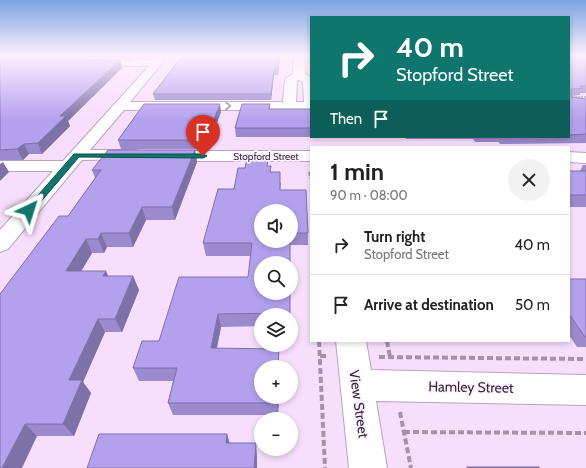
<!DOCTYPE html>
<meta charset="utf-8">
<style>
body{margin:0;font-family:Cabin,sans-serif;background:#f2f2f2;color:#222;height:100vh;display:flex;flex-direction:column;font-size:15px;white-space:nowrap}
*{box-sizing:border-box;margin:0}
p{font-size:13px;color:#767676}
.icon{flex:none;width:22px;height:22px;fill:none;stroke:currentColor;stroke-width:2;stroke-linecap:round;stroke-linejoin:round}
.map{position:relative;flex:1;overflow:hidden}
.sheet{position:absolute;left:310px;top:146px;width:260px;height:196px;display:flex;flex-direction:column;background:#fff;border-radius:0px;box-shadow:0 2px 6px #0003}
.sheet>*{flex:none}
.top-card{position:absolute;left:310px;top:16px;width:260px;height:122px;border-radius:0px;box-shadow:0 2px 6px #0003;background:#0f766e;color:#fff;overflow:hidden}
.controls{position:absolute;left:254px;top:204px;display:grid;gap:8px}
.controls a{display:grid;place-items:center;width:44px;height:44px;border-radius:50%;background:#fff;box-shadow:0 2px 6px #0003;font-size:20px}
.pin{position:absolute;display:grid;place-items:center;width:34px;height:34px;color:#fff;margin:-41px -17px;border-radius:50% 50% 50% 0;rotate:-45deg;box-shadow:0 0 4px #0007}
.pin .icon{rotate:45deg}
.me{position:absolute;width:44px;margin:-22px;rotate:41deg;stroke-linejoin:round;filter:drop-shadow(0 0 3px #0008)}
.turn{display:flex;align-items:center;gap:14px;height:84px;padding:0 20px;font-size:18px}
.turn .icon{width:52px;height:52px;stroke-width:2.5}
.turn b{display:block;font-size:28px;line-height:34px}
.then{display:flex;align-items:center;height:38px;padding:0 20px;background:#0003;gap:8px;font-size:15px}
.round{display:grid;place-items:center;flex:none;width:42px;height:42px;border-radius:21px;background:#f2f2f2}
.summary{display:flex;align-items:center;justify-content:space-between;height:68px;padding:0 20px}
h1{font-size:24px;font-weight:700;line-height:30px}
ul{padding:0;list-style:none}
li{display:flex;align-items:center;gap:12px;height:60px;padding:0 20px;border-top:1px solid #e0e0e0}
li div{flex:1}
li b{display:block;font-size:15px}
li em{font-style:normal}
.map>svg:first-child{display:block}
</style>
<div class="map">
<svg width="586" height="468" viewBox="0 0 586 468">
<rect width="100%" height="100%" fill="#f8defd"/>
<g fill="none" stroke-linecap="round" stroke-linejoin="round">
<!-- minor casing -->
<g stroke="#baa2bf" stroke-width="2">
<g id="minor">
<path d="M159 55H169L130 102H283L285 79 293 74 294 55H304L305 74 311 77V110H124L90 150H134L140 151 142 155 140 159 82 160 8 249 0 252V230L53 171H0V161H63L149 66H90L86 65 85 63 86 61 154 60ZM299 80 303 82 304 102H296L297 81Z"/>
<polygon points="166,151 311,151 311,161 166,161 160,160 158,156 160,152"/>
<polygon points="569,152 586,153 586,163 569,162"/>
<polygon points="336,341 366,341 371,370 586,375 586,405 376,401 387,468 349,468"/>
</g>
</g>
<!-- path-far2 -->
<polyline stroke="#a592a9" stroke-width="1.5" stroke-dasharray="2 1" stroke-linecap="butt" points="569,97 586,97"/>
<!-- path-far1 -->
<polyline stroke="#a592a9" stroke-width="2" stroke-dasharray="3.5 2" stroke-linecap="butt" points="309,172 311,180"/>
<!-- path -->
<g stroke="#a592a9" stroke-width="4" stroke-dasharray="6 3" stroke-linecap="butt">
<polyline points="319,341 325,468"/>
<polyline points="387,341 390,357"/>
<polyline points="320,356 328,356"/>
<polyline points="379,357 586,359"/>
<polyline points="400,412 411,468"/>
<polyline points="404,432 586,433"/>
</g>
<!-- minor -->
<use href="#minor" fill="#fff" fill-rule="evenodd"/>
</g>
<!-- wall -->
<g fill="#9b8acd" fill-rule="evenodd">
<polygon points="0,55 135,55 132,58 0,59"/>
<polygon points="280,55 278,75 274,75 271,100 155,100 153,94"/>
<polygon points="569,55 586,55 586,93 580,93 580,95 571,96 571,97 586,99 586,143 500,144 498,142 475,142 473,139 406,139 405,137 569,137"/>
<polygon points="0,60 120,60 122,68 68,121 70,126 42,154 29,154 23,160 0,160"/>
<polygon points="270,104 270,109 311,109 311,137 236,137 235,128"/>
<polygon points="221,112 209,143 204,143 202,149 121,149 118,140"/>
<polygon points="195,150 197,162 175,220 146,220 133,247 107,247 104,253 92,253 81,271 108,276 133,276 139,290 122,332 105,332 83,382 91,393 74,436 37,436 0,468 68,216 95,178 92,170"/>
<polygon points="583,165 586,165 586,207 569,207 569,171 580,171"/>
<path d="M268 166 271 172 281 183 280 190 308 233V245H290V315H261V326L221 327 217 348 280 361 279 367H261V397H279L278 415H173L168 403 173 381H139L133 368 159 341 248 277 251 256H206L203 243 245 168ZM291 211V241H261Z"/>
<polygon points="569,279 586,279 586,347 577,347 569,335"/>
</g>
<!-- shaded-wall -->
<g fill="#7e71a7">
<polygon points="131,55 135,55 132,58"/>
<polygon points="279,55 280,55 278,75 278,69"/>
<polygon points="120,60 122,68 68,121 70,126 42,154 38,143 60,116"/>
<polygon points="274,69 274,75 271,100 271,94"/>
<polygon points="220,104 221,112 209,143 208,134"/>
<polygon points="203,134 204,143 202,149 200,140"/>
<polygon points="24,144 29,154 23,160 17,149"/>
<polygon points="195,150 197,162 175,220 172,207"/>
<polygon points="3,162 9,172 0,181 0,164"/>
<polygon points="142,207 146,220 133,247 129,233"/>
<polygon points="101,233 107,247 104,253 98,239"/>
<polygon points="86,239 92,253 73,285 66,271"/>
<polygon points="106,271 112,285 103,276"/>
<polygon points="133,276 139,290 122,332 115,319"/>
<polygon points="218,314 221,327 214,361 211,348"/>
<polygon points="98,319 105,332 83,382 91,393 74,436 63,424 69,380"/>
<polygon points="279,349 279,367 278,367"/>
<polygon points="278,397 279,397 278,415 277,403"/>
<polygon points="25,424 37,436 22,468 2,468"/>
<polygon points="227,434 231,447 226,443"/>
<polygon points="256,443 257,456 257,468 254,468"/>
</g>
<!-- building -->
<g fill="#b4a1ee" stroke="#7e71a7">
<polygon points="185,55 279,55 278,69 274,69 271,94 153,94 179,60 181,60"/>
<polygon points="569,55 586,55 586,86 580,86 583,88 571,89 571,97 586,99 586,134 569,135"/>
<polygon points="0,60 120,60 60,116 66,116 38,143 24,144 17,149 0,150"/>
<polygon points="144,104 220,104 208,134 203,134 200,140 118,140"/>
<polygon points="242,104 270,104 269,109 311,109 311,128 235,128"/>
<polygon points="108,150 195,150 172,207 142,207 129,233 101,233 98,239 86,239 66,271 106,271 103,276 133,276 115,319 98,319 69,380 82,380 63,424 25,424 2,468 0,468 0,294 59,216 68,216 101,170 92,170"/>
<polygon points="247,159 268,159 267,166 271,166 270,172 280,172 280,190 306,190 308,233 291,233 291,211 261,211 261,241 290,241 290,263 261,263 261,293 290,293 290,313 218,314 211,348 279,349 278,367 261,367 261,397 278,397 277,403 168,403 177,368 133,368 142,341 159,341 179,277 248,277 252,243 203,243 218,189 234,189 238,168 245,168"/>
<rect x="569" y="171" width="17" height="24"/>
<polygon points="569,279 586,279 586,337 585,337 569,314"/>
<polygon points="99,434 227,434 226,443 256,443 254,468 87,468"/>
<rect x="467" y="467" width="72" height="1"/>
</g>
<!-- one-way arrows -->
<defs><path id="oneway-chevron" d="M-2-3.5L2.5 0L-2 3.5" fill="none" stroke-width="1.6" stroke-linecap="round" stroke-linejoin="round"/></defs>
<use stroke="#9a949a" href="#oneway-chevron" transform="translate(228 106)"/>
<!-- sky -->
<linearGradient id="sky" x2="0" y2="1"><stop stop-color="#79a3df"/><stop offset="0.46" stop-color="#fcf0fe"/><stop offset="1" stop-color="#fcf0fe" stop-opacity="0"/></linearGradient>
<rect width="586" height="120" fill="url(#sky)"/>
<!-- route -->
<polygon fill="#0f766e" stroke="#0a4d48" points="74,154 203,154 207,156 203,158 79,157 32,212 26,212 26,209"/>
<g text-anchor="middle" dominant-baseline="central" stroke-width="3.5" stroke-linejoin="round" paint-order="stroke">
<!-- far-street labels -->
<g font-size="10" fill="#342a36" stroke="#fcf1fe">
<text x="266" y="156">Stopford Street</text>
</g>
<!-- near-street labels -->
<g font-size="14" fill="#342a36" stroke="#fcf1fe">
<text transform="translate(471 387) rotate(1)">Hamley Street</text>
<text transform="translate(359 404) rotate(82)">View Street</text>
</g>
</g>
</svg>
<div class="controls">
<a><svg class="icon" aria-label="sound" viewBox="0 0 24 24"><path d="M4 9h4l5-4v14l-5-4H4zM17 9q2 3 0 6"/></svg></a>
<a><svg class="icon" aria-label="search" viewBox="0 0 24 24"><circle cx="10" cy="10" r="6"/><path d="M15 15l6 6"/></svg></a>
<a><svg class="icon" aria-label="layers" viewBox="0 0 24 24"><path d="M12 4l9 5-9 5-9-5zM3 14l9 5 9-5"/></svg></a>
<a>+</a>
<a>−</a>
</div>
<div class="pin" style="left:203px;top:156px;background:#d93025"><svg class="icon" aria-label="arrive" viewBox="0 0 24 24"><path d="M6 21V4h12l-3 4 3 4H6"/></svg></div>
<svg class="me" style="left:29px;top:210px" viewBox="-20 -20 40 40"><path d="M0-17L14 15 0 8-14 15z" fill="#0f766e" stroke="#fff" stroke-width="4"/></svg>
<div class="top-card">
<div class="turn"><svg class="icon" aria-label="right" viewBox="0 0 24 24"><path d="M7 20v-9h11M14 6l5 5-5 5"/></svg><div><b>40 m</b>Stopford Street</div></div>
<div class="then">Then<svg class="icon" aria-label="arrive" viewBox="0 0 24 24"><path d="M6 21V4h12l-3 4 3 4H6"/></svg></div>
</div>
<section class="sheet">
<div class="summary"><div><h1>1 min</h1><p>90 m · 08:00</p></div><a class="round"><svg class="icon" aria-label="close" viewBox="0 0 24 24"><path d="M6 6l12 12M18 6L6 18"/></svg></a></div>
<ul>
<li><svg class="icon" aria-label="right" viewBox="0 0 24 24"><path d="M7 20v-9h11M14 6l5 5-5 5"/></svg><div><b>Turn right</b><p>Stopford Street</p></div><em>40 m</em></li>
<li><svg class="icon" aria-label="arrive" viewBox="0 0 24 24"><path d="M6 21V4h12l-3 4 3 4H6"/></svg><div><b>Arrive at destination</b></div><em>50 m</em></li>
</ul>
</section>
</div>
